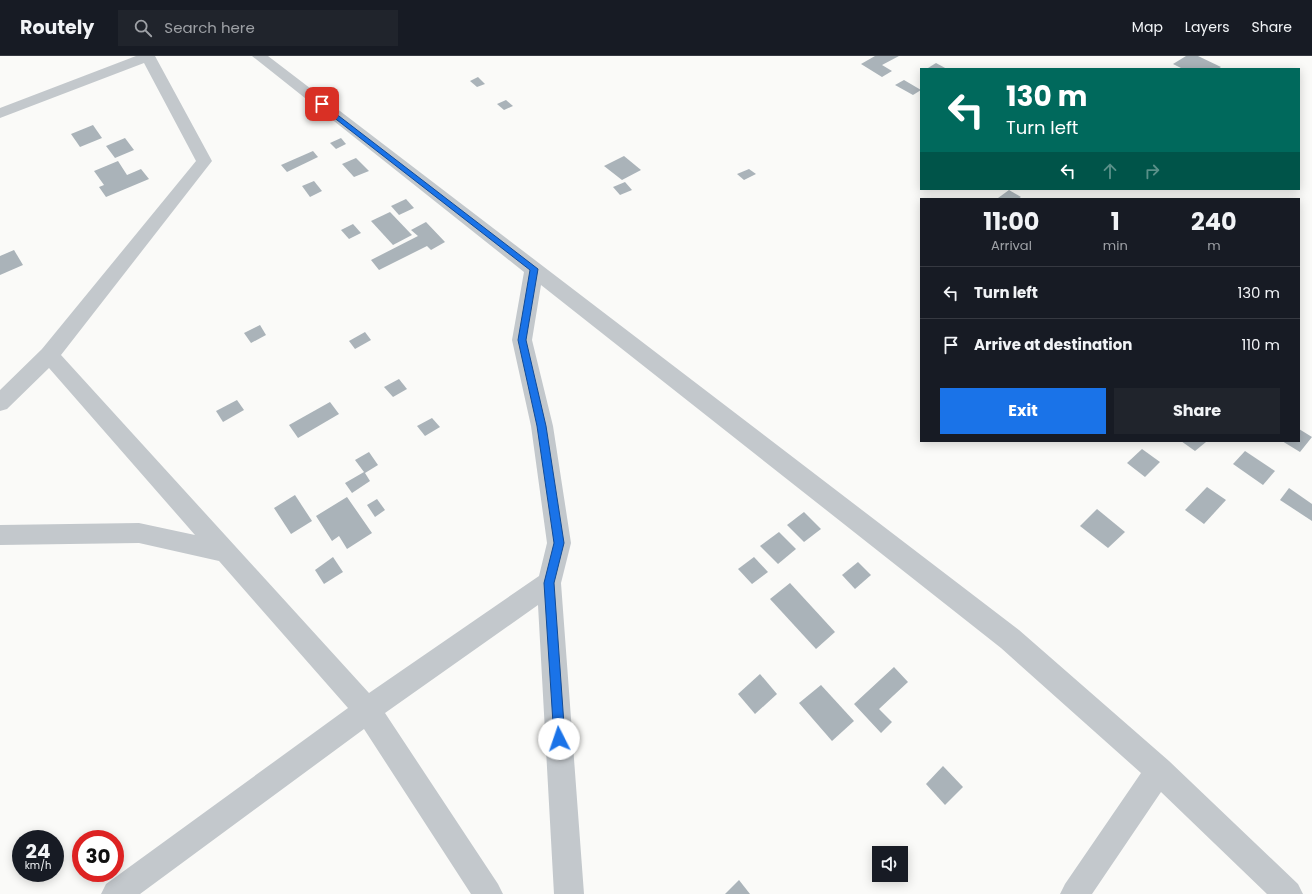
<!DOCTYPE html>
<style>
body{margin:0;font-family:Poppins,sans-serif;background:#20242c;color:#f1f3f6;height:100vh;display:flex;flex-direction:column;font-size:15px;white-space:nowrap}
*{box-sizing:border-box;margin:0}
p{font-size:13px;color:#9ea1a6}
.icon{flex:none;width:22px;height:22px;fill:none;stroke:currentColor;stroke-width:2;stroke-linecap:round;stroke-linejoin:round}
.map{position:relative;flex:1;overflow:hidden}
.sheet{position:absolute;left:920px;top:142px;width:380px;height:244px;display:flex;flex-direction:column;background:#171b24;border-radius:0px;box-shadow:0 2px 10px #0003}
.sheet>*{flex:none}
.hud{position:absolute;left:920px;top:12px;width:380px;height:122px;border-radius:0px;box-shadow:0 2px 10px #0003;background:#00695c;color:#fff;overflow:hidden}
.fabs{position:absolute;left:872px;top:790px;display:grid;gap:8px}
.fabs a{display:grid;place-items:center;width:36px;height:36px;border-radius:0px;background:#171b24;box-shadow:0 2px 10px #0003;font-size:20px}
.speed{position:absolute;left:12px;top:774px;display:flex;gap:8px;font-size:20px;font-weight:700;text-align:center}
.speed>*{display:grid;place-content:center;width:52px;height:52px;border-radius:50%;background:#171b24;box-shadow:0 2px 10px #0003;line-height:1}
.speed small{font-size:10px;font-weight:400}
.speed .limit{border:6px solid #d22;background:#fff;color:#111}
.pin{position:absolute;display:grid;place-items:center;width:34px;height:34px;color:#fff;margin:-17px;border-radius:8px;box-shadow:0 2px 6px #0006}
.me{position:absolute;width:44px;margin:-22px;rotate:356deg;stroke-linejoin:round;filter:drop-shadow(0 0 3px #0008)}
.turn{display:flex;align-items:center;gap:14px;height:84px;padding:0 20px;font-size:18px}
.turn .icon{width:52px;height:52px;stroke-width:2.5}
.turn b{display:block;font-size:28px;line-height:34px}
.lanes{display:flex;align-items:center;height:38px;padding:0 20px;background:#0003;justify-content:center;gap:20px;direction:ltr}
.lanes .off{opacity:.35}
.eta{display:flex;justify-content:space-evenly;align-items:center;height:68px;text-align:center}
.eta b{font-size:24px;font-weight:700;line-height:28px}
.primary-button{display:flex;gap:8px;margin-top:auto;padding:8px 20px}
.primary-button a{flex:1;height:46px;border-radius:0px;background:#1a73e8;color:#fff;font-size:16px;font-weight:700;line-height:46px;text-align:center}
.primary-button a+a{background:#20242c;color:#f1f3f6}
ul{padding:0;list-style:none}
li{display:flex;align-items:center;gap:12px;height:52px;padding:0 20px;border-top:1px solid #363941}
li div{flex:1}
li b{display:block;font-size:15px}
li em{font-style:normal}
header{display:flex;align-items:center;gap:24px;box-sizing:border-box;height:56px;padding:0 20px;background:#171b24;border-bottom:1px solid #363941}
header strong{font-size:19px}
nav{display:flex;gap:22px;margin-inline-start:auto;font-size:14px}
.search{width:280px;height:36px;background:#20242c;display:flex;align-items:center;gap:10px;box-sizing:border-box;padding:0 14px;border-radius:0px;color:#9ea1a6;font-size:15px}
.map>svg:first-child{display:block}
</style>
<header>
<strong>Routely</strong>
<div class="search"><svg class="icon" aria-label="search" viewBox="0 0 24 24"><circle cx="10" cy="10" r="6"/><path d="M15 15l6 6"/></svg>Search here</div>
<nav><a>Map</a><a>Layers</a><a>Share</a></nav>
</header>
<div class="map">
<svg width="1312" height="838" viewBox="0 0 1312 838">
<rect width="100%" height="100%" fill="#fafaf8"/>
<!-- building -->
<g fill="#aab3b9">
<polygon points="875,0 899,0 882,9 892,15 882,21 861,8"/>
<polygon points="1186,0 1198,0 1221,11 1218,13 1183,13 1173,8"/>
<polygon points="936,7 947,13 928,12"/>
<polygon points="478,21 485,28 477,31 470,25"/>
<polygon points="904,24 921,34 913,39 895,29"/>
<polygon points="506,44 513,50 504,54 497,48"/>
<polygon points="93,69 102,82 80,91 71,78"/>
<polygon points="125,82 134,94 115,102 106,90"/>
<polygon points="341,82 346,88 336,93 330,87"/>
<polygon points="313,95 318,101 287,116 281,109"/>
<polygon points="624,100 641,114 622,124 604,110"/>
<polygon points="356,102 369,115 354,121 342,108"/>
<polygon points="118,105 127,119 141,113 149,123 106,141 99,131 104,129 94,115"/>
<polygon points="749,113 756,118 744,124 737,118"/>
<polygon points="314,125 322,135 310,141 302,130"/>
<polygon points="625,126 632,134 620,139 613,131"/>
<polygon points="1009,134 1021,141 1018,143 998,142"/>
<polygon points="406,143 414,152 399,159 391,150"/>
<polygon points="390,156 412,179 393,189 371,165"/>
<polygon points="426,166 445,186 431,194 427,190 379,214 371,204 418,180 411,174"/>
<polygon points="353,168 361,177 349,183 341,174"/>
<polygon points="14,194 23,209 0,219 0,200"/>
<polygon points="260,269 266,279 251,287 244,277"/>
<polygon points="365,276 371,284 355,293 349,285"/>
<polygon points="399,323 407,333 393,341 384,331"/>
<polygon points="237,344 244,354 223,366 216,355"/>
<polygon points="330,346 339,358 298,382 289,369"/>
<polygon points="432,362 440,371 425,380 417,370"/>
<polygon points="1299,373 1312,381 1300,396 1282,385 1299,385"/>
<polygon points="1181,385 1204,385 1206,386 1195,395"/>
<polygon points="1142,393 1160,406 1145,421 1127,407"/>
<polygon points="1245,395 1275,415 1263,429 1233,408"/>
<polygon points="369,396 378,409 365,417 370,425 352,437 345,427 364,416 355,404"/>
<polygon points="1207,431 1226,444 1204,468 1185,454"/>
<polygon points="1289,432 1312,448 1312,465 1280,444"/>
<polygon points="295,439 312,465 291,478 274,452"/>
<polygon points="347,441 372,477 347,493 339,480 332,485 316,460"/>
<polygon points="377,443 385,454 375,461 367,449"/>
<polygon points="1097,453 1125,476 1108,492 1080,470"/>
<polygon points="804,456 821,473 804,486 787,469"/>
<polygon points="779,476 796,493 778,508 760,490"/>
<polygon points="333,501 343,516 324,528 315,514"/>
<polygon points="754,501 768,516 752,528 738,513"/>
<polygon points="858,506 871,519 855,533 842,519"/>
<polygon points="790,527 835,576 816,593 770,543"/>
<polygon points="894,611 908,626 879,653 892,666 881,677 854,648"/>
<polygon points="760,618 777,638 755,658 738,638"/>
<polygon points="821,629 854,665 832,685 799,647"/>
<polygon points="943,710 963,731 945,749 926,728"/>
<polygon points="739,824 750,838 725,838"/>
</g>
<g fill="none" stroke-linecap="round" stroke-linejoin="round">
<!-- street -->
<polygon fill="#c3c8cc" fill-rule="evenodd" points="136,0 155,0 212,105 61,299 369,637 539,520 547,487 531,370 512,284 524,216 252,0 268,0 1019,574 1169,705 1298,828 1303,838 1267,838 1161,736 1092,838 1060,838 1065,828 1141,717 1001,592 541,229 532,284 553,370 571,487 561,527 584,838 554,838 538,549 385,657 498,828 503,838 471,838 364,673 140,838 101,838 106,828 348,652 219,505 139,487 0,489 0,469 139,467 195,479 49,312 7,353 0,355 0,334 42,293 196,105 144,7 0,62 0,52"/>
</g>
<!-- route -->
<polygon fill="#1a73e8" stroke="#114b97" points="322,47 538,213 526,284 546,370 564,487 554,527 565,683 563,687 559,688 555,687 554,683 544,527 554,487 537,370 518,284 530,214 319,50 318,48"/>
</svg>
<div class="fabs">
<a><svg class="icon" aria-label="sound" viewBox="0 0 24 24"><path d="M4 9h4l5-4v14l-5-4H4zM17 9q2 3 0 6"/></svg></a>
</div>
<div class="speed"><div>24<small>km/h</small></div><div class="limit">30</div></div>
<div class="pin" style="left:322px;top:48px;background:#d93025"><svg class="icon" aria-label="arrive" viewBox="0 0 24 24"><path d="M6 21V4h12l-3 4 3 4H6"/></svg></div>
<svg class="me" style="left:559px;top:683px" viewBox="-20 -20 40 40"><circle r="19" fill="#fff"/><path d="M0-13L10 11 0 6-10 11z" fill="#1a73e8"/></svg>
<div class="hud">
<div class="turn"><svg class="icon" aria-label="left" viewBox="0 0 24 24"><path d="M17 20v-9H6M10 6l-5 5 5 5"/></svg><div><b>130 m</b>Turn left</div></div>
<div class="lanes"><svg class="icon" aria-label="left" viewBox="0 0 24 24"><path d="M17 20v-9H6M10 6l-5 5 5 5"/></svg><svg class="icon off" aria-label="ahead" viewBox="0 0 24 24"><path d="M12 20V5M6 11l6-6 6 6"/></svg><svg class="icon off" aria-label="right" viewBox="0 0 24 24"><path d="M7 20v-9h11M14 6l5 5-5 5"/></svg></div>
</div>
<section class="sheet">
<div class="eta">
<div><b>11:00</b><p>Arrival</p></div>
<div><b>1</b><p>min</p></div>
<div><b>240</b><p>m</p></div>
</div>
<ul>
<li><svg class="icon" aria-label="left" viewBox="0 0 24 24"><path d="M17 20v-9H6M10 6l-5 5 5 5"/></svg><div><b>Turn left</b></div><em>130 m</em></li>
<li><svg class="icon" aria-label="arrive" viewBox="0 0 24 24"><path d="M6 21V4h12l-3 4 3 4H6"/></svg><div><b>Arrive at destination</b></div><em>110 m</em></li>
</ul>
<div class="primary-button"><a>Exit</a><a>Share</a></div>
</section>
</div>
